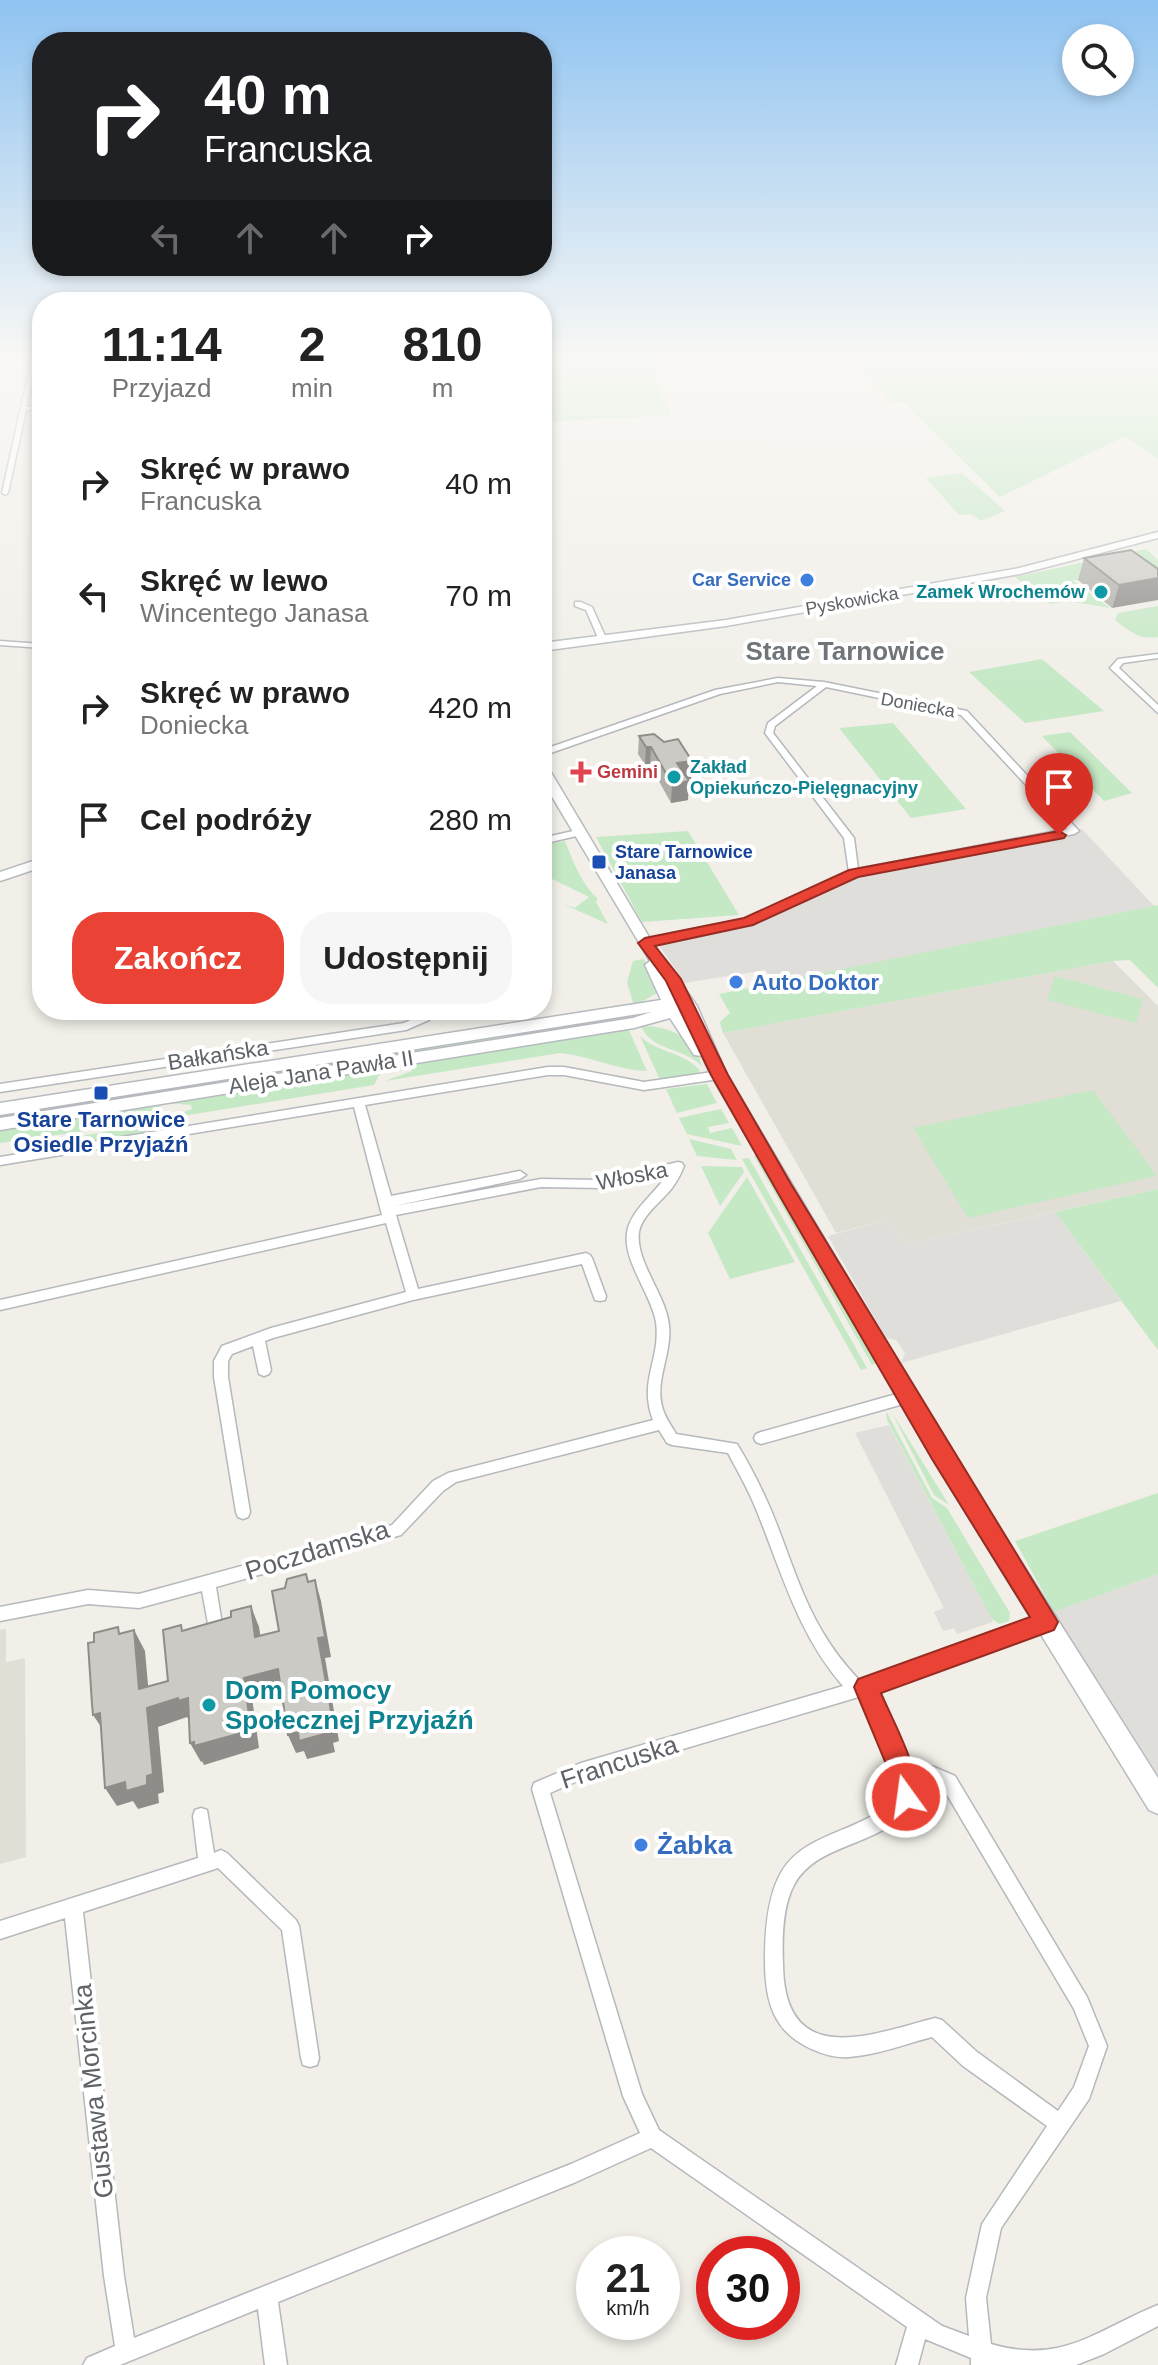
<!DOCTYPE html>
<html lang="pl">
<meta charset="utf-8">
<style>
body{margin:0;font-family:Arial,sans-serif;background:#f6f6f6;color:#222;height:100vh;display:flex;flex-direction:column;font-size:30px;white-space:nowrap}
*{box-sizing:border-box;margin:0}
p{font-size:26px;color:#767676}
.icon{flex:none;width:44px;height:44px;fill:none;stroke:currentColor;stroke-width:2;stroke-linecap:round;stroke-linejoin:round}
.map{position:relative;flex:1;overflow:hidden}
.panel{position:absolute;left:32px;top:292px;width:520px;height:728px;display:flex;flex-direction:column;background:#fff;border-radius:32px;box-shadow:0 4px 12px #0003}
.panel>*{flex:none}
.banner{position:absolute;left:32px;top:32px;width:520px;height:244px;border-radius:32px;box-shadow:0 4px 12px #0003;background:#202124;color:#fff;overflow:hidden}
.fabs{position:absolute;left:1062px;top:24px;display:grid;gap:16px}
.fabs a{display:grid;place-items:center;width:72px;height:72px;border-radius:50%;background:#fff;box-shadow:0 4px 12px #0003;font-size:40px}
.speed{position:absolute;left:576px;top:2236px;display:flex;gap:16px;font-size:40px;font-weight:700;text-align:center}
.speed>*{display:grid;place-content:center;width:104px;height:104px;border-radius:50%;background:#fff;box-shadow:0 4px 12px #0003;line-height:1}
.speed small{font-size:20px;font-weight:400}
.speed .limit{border:12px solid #d22;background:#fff;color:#111}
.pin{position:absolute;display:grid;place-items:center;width:68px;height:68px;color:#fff;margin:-82px -34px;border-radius:50% 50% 50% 0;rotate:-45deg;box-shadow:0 0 8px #0007}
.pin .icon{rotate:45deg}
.me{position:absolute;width:88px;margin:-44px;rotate:346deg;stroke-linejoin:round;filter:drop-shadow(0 0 6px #0008)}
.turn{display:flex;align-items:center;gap:28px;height:168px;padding:0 40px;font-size:36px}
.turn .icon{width:104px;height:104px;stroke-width:2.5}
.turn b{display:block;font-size:56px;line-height:68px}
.lanes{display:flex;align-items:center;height:76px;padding:0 40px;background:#0003;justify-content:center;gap:40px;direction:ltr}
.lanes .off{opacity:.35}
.eta{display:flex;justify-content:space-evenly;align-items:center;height:136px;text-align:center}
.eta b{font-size:48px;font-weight:800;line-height:56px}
.cta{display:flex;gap:16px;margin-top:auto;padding:16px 40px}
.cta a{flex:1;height:92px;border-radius:32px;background:#ea4335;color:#fff;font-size:32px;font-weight:800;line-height:92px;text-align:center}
.cta a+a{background:#f6f6f6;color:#222}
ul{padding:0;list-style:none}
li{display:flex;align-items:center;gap:24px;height:112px;padding:0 40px}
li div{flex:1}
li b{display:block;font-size:30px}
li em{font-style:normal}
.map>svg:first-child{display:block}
</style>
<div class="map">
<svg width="1158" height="2365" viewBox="0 0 1158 2365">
<rect width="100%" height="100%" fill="#f1efe8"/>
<!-- industrial -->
<g fill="#e0deda">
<polygon points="1082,829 1154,906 775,983 765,970 685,983 656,941 737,924 854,873"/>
<polygon points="1055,1212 1121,1301 901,1363 905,1353 896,1340 886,1338 828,1236 888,1220 904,1245"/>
<polygon points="889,1425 991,1618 993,1622 957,1634 954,1628 943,1631 934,1612 944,1608 855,1433"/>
<polygon points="1158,1574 1158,1775 1054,1612"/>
</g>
<!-- education -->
<g fill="#e1ded6">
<polygon points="1113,961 1158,1006 1158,1189 904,1245 888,1220 836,1233 723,1033"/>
<polygon points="6,1629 6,1662 25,1658 26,1857 0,1864 0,1630"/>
</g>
<!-- green -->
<g fill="#c5e8c5">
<polygon points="542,357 647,357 671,415 542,422"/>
<polygon points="851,357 1158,357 1158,459 1125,436 1000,497 902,401 892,402"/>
<polygon points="962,473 1005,511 981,521 970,514 959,515 926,478"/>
<polygon points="1146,549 1158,560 1158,582 1072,580 1110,608 1068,601 1050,604 1015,577"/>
<path d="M1158 606V637C1139 640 1129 631 1115 620L1118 613Z"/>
<polygon points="1042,659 1104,711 1025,723 969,672"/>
<polygon points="893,723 966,809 911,818 839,728"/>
<polygon points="1070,732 1132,793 1104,801 1042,736"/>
<polygon points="688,831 739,915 642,922 596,837"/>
<path d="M565 841C573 861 581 884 598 899L596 902 608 924 563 904 575 908 589 897 542 874V845Z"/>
<polygon points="1158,905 1158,988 1130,960 1113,961 723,1033 720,1022 730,1013 719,994"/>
<polygon points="644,959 657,993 634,1006 627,982 633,961"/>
<polygon points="1055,976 1143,999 1136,1023 1047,1000"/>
<polygon points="623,1015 625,1019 392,1056 391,1051"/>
<path d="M641 1026C669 1025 695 1038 702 1066 685 1048 651 1051 641 1026Z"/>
<path d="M628 1028 647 1071C616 1070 591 1056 560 1053L385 1081 412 1071 410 1067 394 1065Z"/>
<path d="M640 1036C658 1054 685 1051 700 1071L691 1076 660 1080Z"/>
<polygon points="369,1055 370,1059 166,1092 165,1087"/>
<polygon points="383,1067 374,1085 164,1119 192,1109 191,1105 166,1103"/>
<polygon points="707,1084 717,1103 677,1113 666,1089"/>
<polygon points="1093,1090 1157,1176 968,1218 913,1128"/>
<polygon points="160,1104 161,1120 0,1143 0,1130"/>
<polygon points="721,1109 729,1123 708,1127 710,1133 732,1128 742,1146 687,1134 679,1118"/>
<polygon points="160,1123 161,1130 58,1147 56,1140 0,1149"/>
<polygon points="689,1139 731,1149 737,1160 697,1156"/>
<polygon points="757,1153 764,1170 876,1363 872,1365 754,1156"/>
<polygon points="749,1158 867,1368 861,1370 742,1159"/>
<polygon points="701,1166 742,1167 744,1172 720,1206"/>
<polygon points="747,1177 795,1262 730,1279 708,1233"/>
<polygon points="1158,1189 1158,1350 1055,1212"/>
<polygon points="886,1411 932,1498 947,1508 1010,1613 1009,1621 999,1624 991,1618 887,1420"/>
<polygon points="891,1411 949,1505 934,1495"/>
<polygon points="1158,1493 1158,1574 1054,1612 1015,1541"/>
</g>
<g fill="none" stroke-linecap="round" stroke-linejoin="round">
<!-- street casing -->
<g stroke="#b5b8bc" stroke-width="3">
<g id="street">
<polygon points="32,357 38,357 27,407 42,405 42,409 26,410 8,493 5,495 2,493"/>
<polygon points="575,602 581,602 592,607 606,638 605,640 599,640 586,610 575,606"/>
<polygon points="0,641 42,644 42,648 0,645"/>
<polygon points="1158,654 1158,658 1123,663 1119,668 1158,705 1158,713 1110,668 1118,659"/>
<path d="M778 678 824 682 967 711 1079 831 1074 834 857 875 752 923 645 946 641 945 640 943 645 940 745 919 849 872 844 838 765 733 768 723 817 686 778 682 720 694 542 756V750L715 690ZM826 687 961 715 1067 829 858 869 854 838 773 733 775 726Z"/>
<polygon points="582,829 585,830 585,834 542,844 542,838"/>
<polygon points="424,1010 434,1010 429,1020 406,1030 0,1092 0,1084 404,1023 421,1015"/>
<path d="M548 1067H564L644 1082 719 1071 725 1075 719 1079 644 1090 564 1075H548L365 1105 391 1196 520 1171 526 1175 520 1179 394 1206 541 1179 601 1180 678 1162 682 1163 684 1166C681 1174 677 1181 672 1188 662 1201 642 1215 639 1232 635 1262 667 1296 669 1326 672 1353 655 1380 662 1406 664 1416 671 1425 676 1434L737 1444C750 1465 761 1487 771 1510 788 1551 800 1594 822 1631 833 1650 845 1665 860 1681L1046 1615 1051 1617 1054 1622 1051 1627 1046 1629 876 1691 906 1763 934 1767 955 1776 1087 1997 1107 2046 1089 2099 1001 2228 986 2298 991 2344C1063 2365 1096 2330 1158 2305V2326L1104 2354 1076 2365H971V2358L925 2339 918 2365H896L907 2327 651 2148 576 2182 278 2302 287 2365H265L258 2309 120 2365H83L87 2358 115 2346 104 2276 65 1918 0 1939V1921L198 1858 193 1816 195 1810 201 1808 207 1810 214 1853 221 1850 227 1853 296 1920 299 1926 319 2058 317 2065 310 2067 303 2065 301 2058 282 1930 218 1868 83 1912 124 2276 134 2338 571 2164 640 2133 623 2096 532 1789 534 1783 581 1763 843 1686C798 1635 781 1570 756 1509 748 1489 738 1472 728 1453L672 1445 667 1443 659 1430 456 1482 443 1491 401 1535 216 1587 222 1624 219 1629 214 1631 209 1629 202 1591 139 1608 88 1604 0 1621V1607L88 1590 139 1594 392 1525 433 1481 448 1473 653 1420C638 1380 661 1360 656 1322 651 1294 623 1261 627 1233 630 1210 657 1192 669 1172L601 1188 541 1187 396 1215 418 1289 586 1253 590 1255 592 1258 606 1296 605 1300 600 1301 595 1300 582 1264 413 1300 273 1338 265 1341 271 1370 269 1374 264 1376 259 1374 253 1346 232 1354 228 1361V1377L250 1512 248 1517 243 1519 238 1517 236 1512 214 1377V1361L222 1346 271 1328 406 1292 386 1223 0 1310V1300L382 1215 354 1107 0 1165V1157ZM862 1696 893 1771 897 1795C867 1833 808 1829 782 1871 767 1896 765 1932 765 1960 765 2001 773 2033 814 2050 825 2055 837 2058 849 2057 877 2055 905 2044 932 2037L963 2066 1047 2126 982 2224 966 2298 969 2336 942 2326 659 2130 642 2094 550 1793 582 1779ZM911 1781 933 1783 943 1788 1074 2009 1089 2046 1074 2087 1058 2111 977 2052 942 2020 935 2018C870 2035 784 2070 783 1964 782 1940 782 1907 794 1885 819 1838 893 1848 914 1797Z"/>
<polygon points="907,1391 912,1393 914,1397 912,1401 907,1403 761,1444 756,1442 754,1438 756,1434 761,1432"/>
</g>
</g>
<!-- secondary casing -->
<g stroke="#b6babf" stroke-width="3">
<g id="secondary">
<polygon points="1158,532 1158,538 1020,574 726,626 542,651 542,643 726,620 1019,568"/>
<polygon points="542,765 549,769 652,942 697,1006 727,1075 947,1445 1158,1778 1158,1814 1149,1810 933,1459 711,1075 702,1056 694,1055 670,1018 634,1028 0,1130 0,1118 633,1018 651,1012 0,1115 0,1103 661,1000 645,965 650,961 542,780"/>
<polygon points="42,858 42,867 0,881 0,872"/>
</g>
</g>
<!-- street -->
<use href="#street" fill="#fff" fill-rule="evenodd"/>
<!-- secondary -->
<use href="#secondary" fill="#fff" fill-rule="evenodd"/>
</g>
<!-- wall -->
<g fill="#afaea9">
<polygon points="1131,550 1112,608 1078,580 1084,558"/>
<polygon points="639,736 692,761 691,779 688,779 688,800 671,803 650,765 645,765 638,754"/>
</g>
<!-- shaded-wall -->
<g fill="#8f8d8a">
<polygon points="1158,578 1158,600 1112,608 1119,585"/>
<polygon points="646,747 651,747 650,765 645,765"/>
<polygon points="692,761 691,779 676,781 677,763"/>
<polygon points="689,781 688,800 671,803 672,784"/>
<polygon points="315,1580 321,1601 331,1657 325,1658 339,1741 333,1743 335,1752 307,1759 304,1751 296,1753 288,1735 327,1724 318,1638"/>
<polygon points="251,1606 259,1627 264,1657 255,1637"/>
<polygon points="134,1630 145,1651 150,1707 178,1698 188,1698 189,1720 187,1717 158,1727 164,1792 158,1794 159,1803 138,1809 133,1801 117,1806 105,1788"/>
<polygon points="278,1669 286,1689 252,1698 259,1748 204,1765 202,1761 201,1762 190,1743 244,1678"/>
<polygon points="100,1713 106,1734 93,1715"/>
</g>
<!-- building -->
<g fill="#cccac5" stroke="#8f8d8a" stroke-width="2">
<polygon points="1131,550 1158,569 1158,578 1119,585 1084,558"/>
<polygon points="654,734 664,742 678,739 692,761 677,763 689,781 672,784 651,747 646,747 639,736"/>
<polygon points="306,1574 308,1582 315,1580 325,1637 318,1638 333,1722 327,1724 328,1733 299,1741 298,1732 288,1735 278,1669 244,1678 251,1730 238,1734 194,1746 194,1742 190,1743 188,1698 178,1701 178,1698 147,1708 153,1774 147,1776 147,1785 126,1791 125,1782 105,1788 100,1713 93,1715 92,1704 88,1643 94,1642 94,1633 118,1627 119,1634 134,1630 139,1689 168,1681 163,1630 181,1625 182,1631 231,1617 231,1611 251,1606 255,1637 279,1631 272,1591 285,1588 287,1579"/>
</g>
<!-- sky -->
<linearGradient id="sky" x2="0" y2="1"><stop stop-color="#8fc3f1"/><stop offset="0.52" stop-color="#f9f8f5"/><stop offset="1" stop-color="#f9f8f5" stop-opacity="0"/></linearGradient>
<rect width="1158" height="688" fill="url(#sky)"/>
<!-- route -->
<path fill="#ea4335" stroke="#982c22" stroke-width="2" d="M1059 831 1066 835 1064 838 858 877 753 925 655 946 681 979 728 1075 791 1184 1058 1622 1054 1630 881 1693C892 1720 926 1779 915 1806L906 1810 897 1806 889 1771 854 1687 858 1679 1030 1617 932 1459 778 1193 711 1075 666 981 638 943 645 938 744 918 849 870Z"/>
<!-- markers -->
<g fill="#3f7fe0" stroke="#fff" stroke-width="3">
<circle cx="807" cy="580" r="8"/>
<circle cx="736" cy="982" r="8"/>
<circle cx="641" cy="1845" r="8"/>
</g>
<g fill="#0f9aa8" stroke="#fff" stroke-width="3">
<circle cx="1101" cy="592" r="8"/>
<circle cx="674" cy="777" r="8"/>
<circle cx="209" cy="1705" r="8"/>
</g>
<path fill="#e0444e" stroke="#fff" stroke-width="3" d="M577 760h8v8h8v8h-8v8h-8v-8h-8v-8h8z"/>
<g fill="#1a4fb4" stroke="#fff" stroke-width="3">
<rect x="591" y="854" width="16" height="16" rx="4"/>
<rect x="93" y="1085" width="16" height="16" rx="4"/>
</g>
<g text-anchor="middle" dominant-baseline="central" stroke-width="8" stroke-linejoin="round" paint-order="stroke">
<!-- far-shop labels -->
<g font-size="18" font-weight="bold" fill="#366cbe" stroke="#fff" text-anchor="end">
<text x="791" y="580">Car Service</text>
</g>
<!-- far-culture labels -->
<g font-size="18" font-weight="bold" fill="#0d838f" stroke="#fff" text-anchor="end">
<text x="1085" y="592">Zamek Wrochemów</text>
<text x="690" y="767" text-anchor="start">Zakład<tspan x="690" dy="21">Opiekuńczo-Pielęgnacyjny</tspan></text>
</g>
<!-- far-street labels -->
<g font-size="18" fill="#5f6368" stroke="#fff">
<text transform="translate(852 601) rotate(-10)">Pyskowicka</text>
<text transform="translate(918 705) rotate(10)">Doniecka</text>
</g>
<!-- far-health labels -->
<g font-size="18" font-weight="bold" fill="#be3a42" stroke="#fff" text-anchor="start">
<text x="597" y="772">Gemini</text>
</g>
<!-- far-transit labels -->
<g font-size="18" font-weight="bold" fill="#164399" stroke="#fff" text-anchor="start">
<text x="615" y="852">Stare Tarnowice<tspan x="615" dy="21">Janasa</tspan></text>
</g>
<!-- shop labels -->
<g font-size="22" font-weight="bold" fill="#366cbe" stroke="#fff" text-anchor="start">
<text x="752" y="982">Auto Doktor</text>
</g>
<!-- street labels -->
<g font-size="22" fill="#5f6368" stroke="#fff">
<text transform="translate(218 1055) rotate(-9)">Bałkańska</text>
<text transform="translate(321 1072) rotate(-9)">Aleja Jana Pawła II</text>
<text transform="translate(632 1176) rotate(-11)">Włoska</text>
</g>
<!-- transit labels -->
<g font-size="22" font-weight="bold" fill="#164399" stroke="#fff">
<text x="101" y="1119">Stare Tarnowice<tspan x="101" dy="25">Osiedle Przyjaźń</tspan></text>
</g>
<!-- far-district labels -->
<g font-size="26" font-weight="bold" fill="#70757a" stroke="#fff">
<text x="845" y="651">Stare Tarnowice</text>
</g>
<!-- near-street labels -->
<g font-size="26" fill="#5f6368" stroke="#fff">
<text transform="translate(317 1550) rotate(-17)">Poczdamska</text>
<text transform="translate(619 1762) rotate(-18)">Francuska</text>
<text transform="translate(93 2091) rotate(-96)">Gustawa Morcinka</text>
</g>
<!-- near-culture labels -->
<g font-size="26" font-weight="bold" fill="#0d838f" stroke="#fff" text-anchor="start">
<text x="225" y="1690">Dom Pomocy<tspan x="225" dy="30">Społecznej Przyjaźń</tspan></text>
</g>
<!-- near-shop labels -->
<g font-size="26" font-weight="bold" fill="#366cbe" stroke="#fff" text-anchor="start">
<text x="657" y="1845">Żabka</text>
</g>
</g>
</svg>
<div class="fabs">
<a><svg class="icon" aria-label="search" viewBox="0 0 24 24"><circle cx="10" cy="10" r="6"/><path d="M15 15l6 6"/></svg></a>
</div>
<div class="speed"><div>21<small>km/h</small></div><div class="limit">30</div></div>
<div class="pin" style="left:1059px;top:835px;background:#d93025"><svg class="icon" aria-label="arrive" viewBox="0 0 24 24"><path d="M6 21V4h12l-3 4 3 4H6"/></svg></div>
<svg class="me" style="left:906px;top:1797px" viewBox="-20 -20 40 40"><circle r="17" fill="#ea4335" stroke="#fff" stroke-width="3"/><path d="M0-11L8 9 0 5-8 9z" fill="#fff"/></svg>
<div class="banner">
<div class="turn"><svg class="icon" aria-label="right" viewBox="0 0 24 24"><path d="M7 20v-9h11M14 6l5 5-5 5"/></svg><div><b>40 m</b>Francuska</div></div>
<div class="lanes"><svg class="icon off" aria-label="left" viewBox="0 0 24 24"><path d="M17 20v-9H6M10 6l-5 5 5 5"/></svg><svg class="icon off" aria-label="ahead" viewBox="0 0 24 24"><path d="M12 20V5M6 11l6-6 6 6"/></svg><svg class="icon off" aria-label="ahead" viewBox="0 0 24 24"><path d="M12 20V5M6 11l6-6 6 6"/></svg><svg class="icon" aria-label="right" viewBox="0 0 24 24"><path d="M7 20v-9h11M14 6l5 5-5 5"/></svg></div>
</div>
<section class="panel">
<div class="eta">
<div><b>11:14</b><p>Przyjazd</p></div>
<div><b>2</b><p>min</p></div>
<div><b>810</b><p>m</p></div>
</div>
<ul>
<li><svg class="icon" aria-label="right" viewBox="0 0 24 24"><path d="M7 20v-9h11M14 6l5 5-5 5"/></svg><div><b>Skręć w prawo</b><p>Francuska</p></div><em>40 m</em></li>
<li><svg class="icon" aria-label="left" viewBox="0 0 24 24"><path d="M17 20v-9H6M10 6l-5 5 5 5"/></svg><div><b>Skręć w lewo</b><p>Wincentego Janasa</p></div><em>70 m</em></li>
<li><svg class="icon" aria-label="right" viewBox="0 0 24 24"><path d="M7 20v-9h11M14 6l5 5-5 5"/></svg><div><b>Skręć w prawo</b><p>Doniecka</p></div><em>420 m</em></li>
<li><svg class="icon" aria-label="arrive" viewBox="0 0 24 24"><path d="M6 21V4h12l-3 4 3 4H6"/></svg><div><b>Cel podróży</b></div><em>280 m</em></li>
</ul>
<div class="cta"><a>Zakończ</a><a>Udostępnij</a></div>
</section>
</div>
